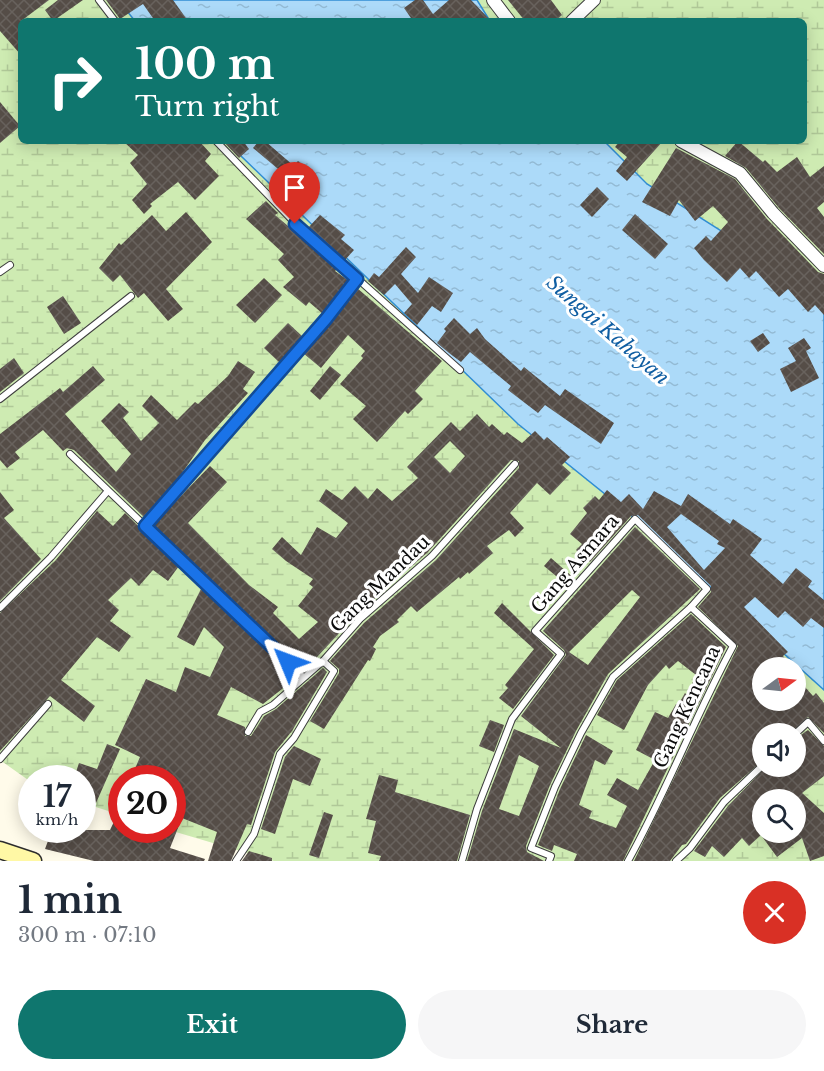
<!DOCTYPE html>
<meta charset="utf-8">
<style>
body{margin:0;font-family:"Libre Baskerville",serif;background:#f6f6f7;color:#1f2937;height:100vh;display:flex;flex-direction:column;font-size:22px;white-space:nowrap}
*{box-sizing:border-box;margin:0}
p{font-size:20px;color:#747a83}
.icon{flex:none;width:33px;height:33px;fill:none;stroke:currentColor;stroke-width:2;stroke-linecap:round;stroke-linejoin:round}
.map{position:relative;height:861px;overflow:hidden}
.side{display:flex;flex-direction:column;background:#fff;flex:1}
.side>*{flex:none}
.banner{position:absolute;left:18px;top:18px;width:789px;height:126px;border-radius:9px;box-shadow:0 3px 15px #0003;background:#0f766e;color:#fff;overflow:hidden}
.needle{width:39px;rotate:75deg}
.fabs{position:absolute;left:752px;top:657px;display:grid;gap:12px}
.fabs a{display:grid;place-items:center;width:54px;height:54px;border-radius:50%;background:#fff;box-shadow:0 3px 15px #0003;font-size:30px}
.speed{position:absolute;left:18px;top:765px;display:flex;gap:12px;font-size:30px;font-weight:700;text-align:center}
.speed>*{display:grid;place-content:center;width:78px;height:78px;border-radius:50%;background:#fff;box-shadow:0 3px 15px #0003;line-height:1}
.speed small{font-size:15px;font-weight:400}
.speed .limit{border:9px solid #d22;background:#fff;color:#111}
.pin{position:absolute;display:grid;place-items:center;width:51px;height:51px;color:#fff;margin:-62px -26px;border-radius:50% 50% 50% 0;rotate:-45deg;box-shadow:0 0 6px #0007}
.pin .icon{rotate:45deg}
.me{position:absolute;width:66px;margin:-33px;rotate:314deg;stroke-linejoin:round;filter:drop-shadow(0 0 4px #0008)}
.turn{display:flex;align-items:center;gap:21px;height:126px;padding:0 18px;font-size:27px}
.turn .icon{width:78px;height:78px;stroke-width:2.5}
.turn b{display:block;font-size:42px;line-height:51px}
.round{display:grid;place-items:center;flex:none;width:63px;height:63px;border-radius:32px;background:#f6f6f7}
.summary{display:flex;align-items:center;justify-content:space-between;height:102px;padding:0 18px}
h1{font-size:36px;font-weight:800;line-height:45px}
.cta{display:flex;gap:12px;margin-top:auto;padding:12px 18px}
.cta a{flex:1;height:69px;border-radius:36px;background:#0f766e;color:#fff;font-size:24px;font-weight:800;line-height:69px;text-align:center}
.cta a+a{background:#f6f6f7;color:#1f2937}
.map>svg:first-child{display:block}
</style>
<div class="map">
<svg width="824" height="861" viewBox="0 0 824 861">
<defs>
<pattern id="wetland-marsh" width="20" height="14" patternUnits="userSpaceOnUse" patternTransform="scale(1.5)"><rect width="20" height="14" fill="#ceebb2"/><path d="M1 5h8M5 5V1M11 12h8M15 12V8" fill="none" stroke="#b0c898"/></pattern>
<pattern id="water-ripples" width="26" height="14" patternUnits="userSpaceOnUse" patternTransform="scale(1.5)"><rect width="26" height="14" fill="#acdaf9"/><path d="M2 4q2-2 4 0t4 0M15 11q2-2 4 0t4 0" fill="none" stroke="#93bad4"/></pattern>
<pattern id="building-cross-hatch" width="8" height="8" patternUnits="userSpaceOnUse" patternTransform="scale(1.5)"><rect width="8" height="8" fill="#554d47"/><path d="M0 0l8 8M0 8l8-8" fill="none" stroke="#68625d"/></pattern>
</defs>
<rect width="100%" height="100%" fill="#fffbea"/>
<!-- wetland -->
<g fill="url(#wetland-marsh)" fill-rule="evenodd">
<path d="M0 0H118L135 21H21V141H229L241 156 518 424 626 511 824 690V861H274L169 830H172V778H122L121 815 83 803 82 778H32L31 782 0 760ZM762 668H795V700H762ZM762 734H795V766H762ZM762 800H795V832H762Z"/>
<polygon points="477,0 824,0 824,296 647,184 604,141 804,141 804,21 490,21"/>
</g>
<!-- water -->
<g fill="url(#water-ripples)" stroke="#308dd3" stroke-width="1.5">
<polygon points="118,0 477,0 490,21 135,21"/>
<polygon points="229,141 604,141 647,184 824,296 824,690 626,511 518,424 241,156"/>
</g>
<!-- building -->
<g fill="url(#building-cross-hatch)" fill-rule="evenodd">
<polygon points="0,0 49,0 21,21 21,55 0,31"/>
<polygon points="58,0 83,0 53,21 45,10"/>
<polygon points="106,0 173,0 188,21 155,21 143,4 120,19"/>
<polygon points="415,0 423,0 433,14 449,0 471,0 491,21 413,21 404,8"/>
<polygon points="508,0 551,0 562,15 555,21 525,21"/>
<polygon points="0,102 20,126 0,143"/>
<polygon points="123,141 199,141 211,154 205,161 219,176 195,200 178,182 150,204 152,206 144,214 132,200 147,184 130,163 138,155"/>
<polygon points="223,141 243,141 249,149 239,158"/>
<polygon points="259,141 265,141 294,166 298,161 319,182 306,199 300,201 294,195 284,204 274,193 284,183 279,179 284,174 253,148"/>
<polygon points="620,141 663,141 627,181 616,171 627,157 615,147"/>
<polygon points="738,141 763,162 765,160 777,172 797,157 810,177 824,166 824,202 817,208 824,217 824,254 779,208 746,168 725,156"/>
<polygon points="676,148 735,179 767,219 818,272 824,274 824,315 815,305 808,312 788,289 779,297 756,271 749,278 740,268 727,282 704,260 694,248 706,236 711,241 728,222 713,206 695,221 679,200 670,216 642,202"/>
<polygon points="597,187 609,199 592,217 580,205"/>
<polygon points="266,201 278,213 275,215 338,268 335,271 349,281 323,314 309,302 306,306 283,287 294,277 278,260 284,254 246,219"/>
<polygon points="186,212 212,242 166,289 183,309 168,321 144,293 138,298 120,275 113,282 99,268 119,243 121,245 152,215 166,231"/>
<polygon points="635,214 668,244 655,259 622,230"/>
<polygon points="320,215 345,235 341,239 354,250 345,260 308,228"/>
<polygon points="406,247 416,257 401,274 418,293 429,277 453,293 441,312 432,306 417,325 404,313 412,304 395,284 384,295 368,281 374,273 379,277"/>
<polygon points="264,278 282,295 255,323 236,305"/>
<polygon points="357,288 442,361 415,391 423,399 408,414 405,411 377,442 353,419 366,406 340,384 363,358 361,356 365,351 348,335 321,368 303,353"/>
<polygon points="63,296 81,323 64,334 47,307"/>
<polygon points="454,318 470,334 477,328 485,339 521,371 524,367 560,396 565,389 614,423 601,444 545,405 538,413 508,390 511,386 470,352 461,362 449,353 437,343 446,331 444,329"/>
<polygon points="288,323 303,337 280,363 264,348"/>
<polygon points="763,333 770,343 758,352 750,341"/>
<polygon points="804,338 811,348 806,351 819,378 791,392 780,369 796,361 788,348"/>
<polygon points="14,358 24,373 0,392 0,369"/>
<polygon points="238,361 255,372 243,389 248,393 205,440 173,486 145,518 74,450 67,448 63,451 43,430 15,452 20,458 7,468 0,460 0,434 60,388 63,392 93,366 105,380 65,414 116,472 131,454 101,421 119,403 129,412 123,418 141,441 159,423 142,406 151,395 177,420 195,402 198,404 228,376"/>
<polygon points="330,366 341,375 320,400 310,391"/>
<path d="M477 414 489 427 492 424 504 435 507 432 522 443 535 431 544 440 547 437 570 457 562 465 571 473 550 495 537 483 510 513 524 528 515 537 509 530 487 546 493 553 469 574 468 572 460 579 459 577 417 612 411 606 397 620 399 622 380 636 373 647 376 649 370 661 368 660 324 729 310 721 339 673V669L330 661 364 623 436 560 519 468V461L511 460 428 552 356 615 304 671 152 526 210 466 227 482 188 523 249 585 278 607 273 613 299 639 318 622 298 606 313 587 309 584 313 579 286 561 272 549 282 537 301 555 317 527 336 538 348 523 319 501 326 489 342 500 355 486 368 499 377 488 392 501 418 478 407 467 451 422 460 431ZM450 441 465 456 450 473 434 457Z"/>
<path d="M607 490 621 502 629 494 643 509 654 491 681 506 688 494 730 524 733 519 762 539 750 555 783 584 796 568 812 581 808 587 824 600V628L811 618 803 627 785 611 778 618 755 597 744 607 788 652 783 656 793 668H762V700H795V676L813 696 816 693 824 703V733L808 717 790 734H762V761L720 798 686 844 682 845 670 861H634L738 646 698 607 711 592V586L638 515 631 516 590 562 576 550 582 544 570 534 587 513 583 508 595 496 599 500ZM681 514 719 541 717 544 725 548 704 570 667 527Z"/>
<polygon points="0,492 14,510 4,518 41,559 0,601"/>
<polygon points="97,511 113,526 125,513 179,566 168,581 153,570 139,586 131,578 108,600 119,610 110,621 131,636 119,652 97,637 61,680 95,706 84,722 50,696 0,751 0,613 55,561"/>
<path d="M635 527 700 589 608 674 576 731 550 785 526 846 527 852 544 861H467L482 811 514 729 561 748 521 716 566 655 564 650 543 631ZM632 590 640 597 588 665 569 652ZM519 755 539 766 519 816 499 809Z"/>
<polygon points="551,558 575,579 568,586 544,566"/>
<polygon points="202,587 296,678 263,704 231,687 217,715 245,727 245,736 251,736 264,716 276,709 323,668 327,672 292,731 275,752 251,825 247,824 231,861 208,861 217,832 182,818 170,848 205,859 204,861 94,861 45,849 52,830 82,830 82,778 74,778 79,763 97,769 107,744 120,749 84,830 110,830 122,805 122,830 172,830 172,778 131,778 140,757 115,745 146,679 176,692 185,667 210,677 224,647 204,627 194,646 177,637"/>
<polygon points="502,603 554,655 513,709 499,698 508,688 505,685 534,649 494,613"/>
<polygon points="691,614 726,647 623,861 574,861 577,854 554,845 552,851 538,845 560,789 586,735 613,751 605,765 595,760 579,805 592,811 589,818 616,828 627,806 607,795 617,778 638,790 655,760 636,750 655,712 668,718 676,704 678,705 685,693 687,695 696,675 678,661 669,669 666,665 648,685 624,730 597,715 617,680"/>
<polygon points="490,720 504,725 494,752 479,746"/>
<path d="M808 730 824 746V776L802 793 824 813V856L810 861 802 838 777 857 761 835 749 846 742 838 724 857 712 846 705 857 694 851 728 806 767 766H795V739ZM762 800H795V832H762Z"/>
<polygon points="294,746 321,759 310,786 293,779 275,834 261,829 285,757"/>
<polygon points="379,775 398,780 395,792 470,815 457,861 379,861 381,856 368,853 376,821 366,819"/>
<polygon points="324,812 333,815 319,858 309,855"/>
<polygon points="249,851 272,858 272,861 242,861"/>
</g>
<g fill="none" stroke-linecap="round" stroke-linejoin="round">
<!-- lane casing -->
<g stroke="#3e3e3e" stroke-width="8">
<g id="lane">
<polyline points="99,0 115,21"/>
<polyline points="216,141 295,223 460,370"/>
<polyline points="0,272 10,265"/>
<polyline points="0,399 131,296"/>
<polyline points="70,454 303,677"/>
<polyline points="145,526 326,319 357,279"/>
<polyline points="0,608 51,557 107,492"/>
<polyline points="248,732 260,712 273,705 323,661 360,619 432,556 515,464"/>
<polyline points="795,734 808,722 824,741"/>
<polyline points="0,759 48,704"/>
<polyline points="236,861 254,834 280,754 294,738 334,671 323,661"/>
<polyline points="462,861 477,809 512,719 561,654 535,631 635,519 707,589 691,607 613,677 581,733 555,787 531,848 551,856 549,861"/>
<path d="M628 861C667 791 695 716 733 646L691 607"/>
<polyline points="676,861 690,848 724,802 762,766"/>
</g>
</g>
<!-- street casing -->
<g stroke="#3e3e3e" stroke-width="14">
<g id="street">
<polyline points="493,0 509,21"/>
<polyline points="572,21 594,0"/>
<polyline points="681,141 740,173 773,213 824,266"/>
</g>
</g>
<!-- secondary casing -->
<g stroke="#2d2d2d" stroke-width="19">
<polyline id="secondary" points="0,850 33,861"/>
</g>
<!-- lane -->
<use href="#lane" stroke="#fff" stroke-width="6"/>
<!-- street -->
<use href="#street" stroke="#fff" stroke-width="12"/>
<!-- secondary -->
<use href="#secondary" stroke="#fff8a5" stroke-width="16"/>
</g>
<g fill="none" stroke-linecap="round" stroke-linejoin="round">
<!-- route casing -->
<g stroke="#114b97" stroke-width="15">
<polyline id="route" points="288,662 145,526 326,319 357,279 295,224"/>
</g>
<!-- route -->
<use href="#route" stroke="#1a73e8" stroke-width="10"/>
</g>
<g text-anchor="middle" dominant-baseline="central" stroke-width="6" stroke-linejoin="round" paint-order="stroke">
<!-- street labels -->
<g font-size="18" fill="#0b0b0b" stroke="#fff">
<text transform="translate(575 564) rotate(-49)">Gang Asmara</text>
<text transform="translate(380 584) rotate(-44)">Gang Mandau</text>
<text transform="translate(687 707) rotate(-65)">Gang Kencana</text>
</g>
<!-- water labels -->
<g font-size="20" font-style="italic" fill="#105ea2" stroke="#fff">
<text transform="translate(608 330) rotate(41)">Sungai Kahayan</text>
</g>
</g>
</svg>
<div class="fabs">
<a><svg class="needle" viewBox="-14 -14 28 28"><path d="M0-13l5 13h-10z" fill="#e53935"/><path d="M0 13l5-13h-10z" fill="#747a83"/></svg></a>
<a><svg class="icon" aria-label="sound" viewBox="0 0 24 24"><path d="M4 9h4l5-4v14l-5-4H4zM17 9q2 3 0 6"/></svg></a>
<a><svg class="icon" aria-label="search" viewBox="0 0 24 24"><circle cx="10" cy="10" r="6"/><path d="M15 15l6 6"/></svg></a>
</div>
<div class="speed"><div>17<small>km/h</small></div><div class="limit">20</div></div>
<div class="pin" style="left:295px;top:224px;background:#d93025"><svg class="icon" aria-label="arrive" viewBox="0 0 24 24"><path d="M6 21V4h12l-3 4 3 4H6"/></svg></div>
<svg class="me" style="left:288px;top:662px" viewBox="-20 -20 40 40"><path d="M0-17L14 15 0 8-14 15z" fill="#1a73e8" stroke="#fff" stroke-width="4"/></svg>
<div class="banner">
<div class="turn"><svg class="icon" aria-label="right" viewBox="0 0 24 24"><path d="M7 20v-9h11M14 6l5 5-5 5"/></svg><div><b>100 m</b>Turn right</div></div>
</div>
</div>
<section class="side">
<div class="summary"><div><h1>1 min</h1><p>300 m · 07:10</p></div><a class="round" style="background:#d93025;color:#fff"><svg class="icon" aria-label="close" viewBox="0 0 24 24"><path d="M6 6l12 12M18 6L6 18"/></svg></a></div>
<div class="cta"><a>Exit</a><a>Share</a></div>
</section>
